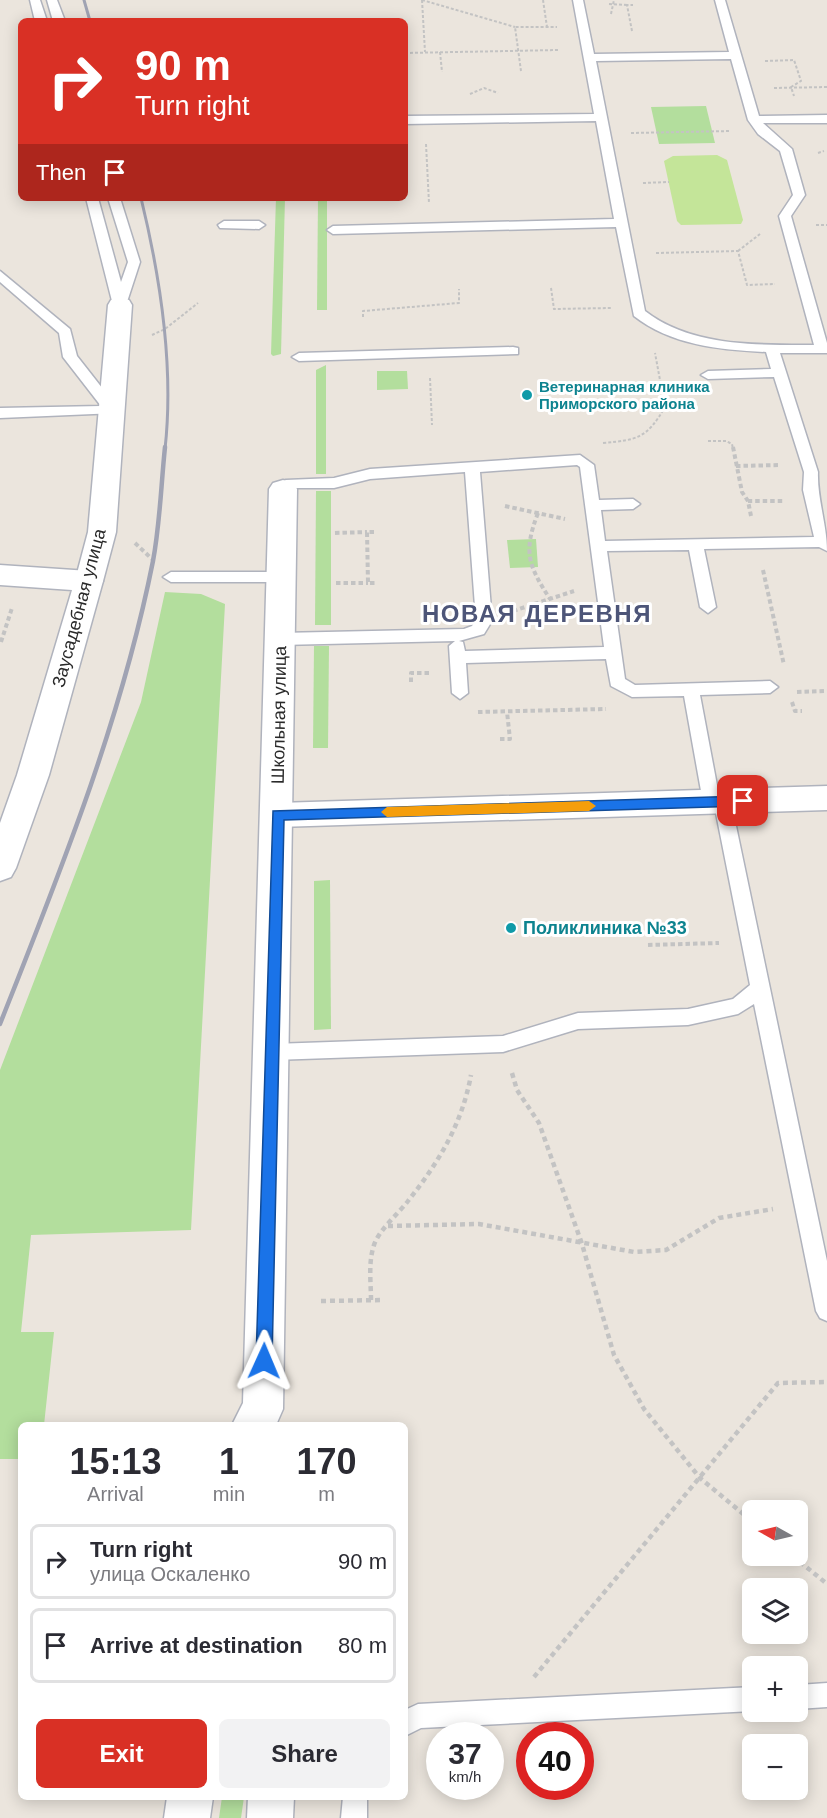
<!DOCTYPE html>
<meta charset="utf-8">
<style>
body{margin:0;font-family:Helvetica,sans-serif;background:#f2f2f3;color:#2b2b33;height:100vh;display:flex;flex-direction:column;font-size:22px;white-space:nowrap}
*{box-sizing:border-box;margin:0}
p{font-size:20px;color:#7c7c81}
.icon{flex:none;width:33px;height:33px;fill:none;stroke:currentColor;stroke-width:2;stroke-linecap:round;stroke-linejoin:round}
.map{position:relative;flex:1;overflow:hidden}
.panel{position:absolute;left:18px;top:1422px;width:390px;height:378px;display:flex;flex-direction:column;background:#fff;border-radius:9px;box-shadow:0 3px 15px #0003}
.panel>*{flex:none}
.hud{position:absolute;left:18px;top:18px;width:390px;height:183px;border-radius:9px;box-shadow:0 3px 15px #0003;background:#d93025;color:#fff;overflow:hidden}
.needle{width:39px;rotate:278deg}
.buttons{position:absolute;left:742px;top:1500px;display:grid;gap:12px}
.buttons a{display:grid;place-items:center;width:66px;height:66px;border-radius:9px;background:#fff;box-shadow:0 3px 15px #0003;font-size:30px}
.speed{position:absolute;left:426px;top:1722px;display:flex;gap:12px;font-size:30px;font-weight:700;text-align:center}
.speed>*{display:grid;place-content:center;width:78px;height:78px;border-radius:50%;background:#fff;box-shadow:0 3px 15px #0003;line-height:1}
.speed small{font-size:15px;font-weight:400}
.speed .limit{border:9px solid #d22;background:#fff;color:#111}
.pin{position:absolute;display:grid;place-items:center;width:51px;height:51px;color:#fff;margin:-26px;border-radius:12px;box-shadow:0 3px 9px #0006}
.me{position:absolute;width:66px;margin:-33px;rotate:1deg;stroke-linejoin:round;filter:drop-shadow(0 0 4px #0008)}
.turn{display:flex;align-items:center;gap:21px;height:126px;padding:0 18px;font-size:27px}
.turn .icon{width:78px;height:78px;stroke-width:2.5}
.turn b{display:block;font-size:42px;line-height:51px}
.then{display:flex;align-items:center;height:57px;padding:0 18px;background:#0003;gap:12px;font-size:22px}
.eta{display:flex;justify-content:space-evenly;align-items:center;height:102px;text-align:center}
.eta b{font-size:36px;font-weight:700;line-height:42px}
.button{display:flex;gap:12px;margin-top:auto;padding:12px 18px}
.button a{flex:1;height:69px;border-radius:9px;background:#d93025;color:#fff;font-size:24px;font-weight:700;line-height:69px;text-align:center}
.button a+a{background:#f2f2f3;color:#2b2b33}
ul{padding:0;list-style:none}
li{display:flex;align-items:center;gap:18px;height:75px;margin:0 12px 9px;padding:0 6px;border:3px solid #e1e1e2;border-radius:9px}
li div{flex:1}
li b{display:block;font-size:22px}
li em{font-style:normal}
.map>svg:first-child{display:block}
</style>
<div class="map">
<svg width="827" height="1818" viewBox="0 0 827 1818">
<rect width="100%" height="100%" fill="#ebe5dd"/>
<!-- green -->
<g fill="#b3de9d">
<polygon points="706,106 715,143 659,144 651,107"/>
<polygon points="276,198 285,198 281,354 273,356 271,354"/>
<polygon points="318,198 327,198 327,310 317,310"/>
<polygon points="326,365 326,474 316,474 316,370"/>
<polygon points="407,371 408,389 377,390 377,371"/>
<polygon points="316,491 331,491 331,625 315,625"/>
<polygon points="536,539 538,567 510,568 507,540"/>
<polygon points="165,592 201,594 225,604 191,1230 31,1235 21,1332 54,1332 44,1425 21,1425 21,1459 0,1459 0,1070 141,702"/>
<polygon points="314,646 329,646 328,748 313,748"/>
<polygon points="330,880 331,1029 314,1030 314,881"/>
<polygon points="222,1797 244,1797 241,1818 219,1818"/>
</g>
<!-- pitch -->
<polygon fill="#c4e599" points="717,155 727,160 743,220 741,224 681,225 677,221 664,161 673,156"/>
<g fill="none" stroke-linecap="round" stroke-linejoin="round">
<!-- service casing -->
<g stroke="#b0b3bd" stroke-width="3">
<g id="service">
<polygon points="30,0 40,0 47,21 35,21"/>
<polygon points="47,0 57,0 65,21 53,21"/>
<path d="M573 0H583L594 54 729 52 715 0H725L759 116 827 115V123H763L792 149 805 195 791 216 827 343V353H780L818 472C817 499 827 524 827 551L819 547 704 549 716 607 708 613 700 607 689 550 607 551 625 679 635 685 770 681 778 687 770 693 700 695 719 796 728 797 731 802 827 1261V1321L820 1318 816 1311 754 1004 738 1014 688 1025 578 1029 503 1052 273 1060 266 1058 263 1052 266 1046 273 1044 503 1036 578 1013 688 1009 733 999 750 985 715 808 706 807 703 802 684 696 632 697 611 686 606 659 466 663 468 693 460 699 452 693 449 646 455 641 280 645 272 639 280 633 464 629 472 626 476 620 465 472 370 479 334 488H281L279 485 281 482 286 480 334 478 370 469 580 455 594 465 599 500 633 499 640 504 633 509 601 510 605 541 814 537 803 490 804 472 774 377 708 379 701 375 708 371 771 369 766 352C720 350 671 345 634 316L616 227 333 234 327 230 333 226 614 219 596 121 405 124V116L594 114ZM731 59 748 120 758 134 780 151 793 195 779 216 814 345C759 345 691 347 645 311L596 61ZM577 465 580 467 604 647 465 651 463 642 459 641 484 634 492 621 480 472Z"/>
<polygon points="86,198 98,198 121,282 128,262 108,198 120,198 140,262 125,308 115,308 113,305"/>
<polygon points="224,221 259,221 265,225 259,229 220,228 218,225"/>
<polygon points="0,271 70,329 77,356 117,407 117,413 0,418 0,408 101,406 63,357 59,333 0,282"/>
<polygon points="513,347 518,348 518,354 299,361 292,357 299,353"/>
<polygon points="171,572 282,572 290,577 282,582 171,582 163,577"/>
<polygon points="827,1683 827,1707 798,1709 798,1685"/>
<polygon points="753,1687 753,1711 421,1728 405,1736 405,1710 418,1704"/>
<polygon points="343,1797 367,1797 367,1818 341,1818"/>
</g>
</g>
<!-- minor casing -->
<g stroke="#b0b3bd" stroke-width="3">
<g id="minor">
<polygon points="120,298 129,300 132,305 116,532 103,581 99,588 89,591 79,588 75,581 88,532 108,305 111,300"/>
<polygon points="827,786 827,810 278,827 267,824 262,815 267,806 278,803"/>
</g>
</g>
<!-- tertiary casing -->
<g stroke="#b0b3bd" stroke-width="3">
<g id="tertiary">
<polygon points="283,480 293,483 297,489 283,1409 276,1425 232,1425 243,1403 269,489 273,483"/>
<polygon points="0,565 89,571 99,574 103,581 49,775 16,868 11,877 0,881 0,823 17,775 72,590 0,585"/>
<polygon points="167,1797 213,1797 210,1818 164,1818"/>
<polygon points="248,1797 294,1797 293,1818 247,1818"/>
</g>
</g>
<!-- path-far2 -->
<g stroke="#c3c3c3" stroke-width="2" stroke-dasharray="3 2" stroke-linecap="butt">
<polyline points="422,0 515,27"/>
<polyline points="422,0 425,52"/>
<polyline points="543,0 547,27"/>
<polyline points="609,4 627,5"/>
<polyline points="611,14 614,0"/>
<polyline points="632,31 627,5 633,5"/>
<polyline points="440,52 442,72"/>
<polyline points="405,53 559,50"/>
<polyline points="765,61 794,60 801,81 791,87 794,96"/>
<polyline points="521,71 515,27 557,27"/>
<polyline points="774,88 827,87"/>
<polyline points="470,94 484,88 498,93"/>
<polyline points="631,133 731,131"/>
<polyline points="426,144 429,203"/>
<polyline points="818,153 824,151"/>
<polyline points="643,183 669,182"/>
<polyline points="816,225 827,225"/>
<polyline points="738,251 760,234"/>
<polyline points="656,253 738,251 747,285 775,284"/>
<polyline points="551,288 554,309 612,308"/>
<polyline points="363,317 363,311 459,303 459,289"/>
<polyline points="152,335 165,329 198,303"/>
<polyline points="430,378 432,425"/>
<polyline points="708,441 726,441 732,444 733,449"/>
<path d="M603 443C638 440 647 438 665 407L655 353"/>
</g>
<!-- path-far1 -->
<g stroke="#c3c3c3" stroke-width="4" stroke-dasharray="4.5 3" stroke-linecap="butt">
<polyline points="733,447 742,492 748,501"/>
<polyline points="736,466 781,465"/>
<polyline points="505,506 565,519"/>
<path d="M538 513C523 552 528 565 550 599"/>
<polyline points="751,516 748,501 783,501"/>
<polyline points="374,532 367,532 368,583 375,583"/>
<polyline points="335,533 367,532"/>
<polyline points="135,543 152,559"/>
<polyline points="763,570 784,665"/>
<polyline points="336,583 368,583"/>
<polyline points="513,611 574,591"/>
<polyline points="1,642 12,608"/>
<polyline points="411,682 411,673 431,673"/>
<polyline points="797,692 827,691"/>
<polyline points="792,702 795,711 802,711"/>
<polyline points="478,712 606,709"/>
<polyline points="500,739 510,739 507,712"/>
<polyline points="648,945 719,943"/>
</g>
<!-- path -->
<g stroke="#c3c3c3" stroke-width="4.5" stroke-dasharray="5 4" stroke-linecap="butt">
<polyline points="512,1073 517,1090 539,1123 582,1244 614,1355 644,1409 700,1478 753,1522"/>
<polyline points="388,1226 479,1224 634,1252 666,1250 719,1218 773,1209"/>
<path d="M371 1300C371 1282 368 1263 374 1245 379 1230 398 1214 408 1201 439 1162 462 1124 471 1075"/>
<polyline points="321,1301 384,1300"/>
<polyline points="793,1556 827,1584"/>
<polyline points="534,1677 778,1383 827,1382"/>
</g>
<!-- service -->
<use href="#service" fill="#fff" fill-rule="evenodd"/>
<!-- minor -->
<use href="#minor" fill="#fff" fill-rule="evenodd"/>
<!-- tertiary -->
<use href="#tertiary" fill="#fff" fill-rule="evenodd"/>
<!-- rail-far1 -->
<g stroke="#a0a3b3" stroke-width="3">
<polyline points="84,0 90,21"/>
<path d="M141 198C160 276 174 369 165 449"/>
</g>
<!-- rail -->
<path stroke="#a0a3b3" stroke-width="4.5" d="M0 1024C60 872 121 722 153 561 160 524 161 485 165 447"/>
</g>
<!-- route -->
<polygon fill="#1a73e8" stroke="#114b97" stroke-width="1.5" points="743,796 750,801 743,806 284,820 272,1361 270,1367 264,1369 258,1367 256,1361 273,811"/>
<!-- slow -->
<polygon fill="#f59e0b" points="589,801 596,806 589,811 387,817 381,812 387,807"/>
<!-- markers -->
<g fill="#0f9aa8" stroke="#fff" stroke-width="2">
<circle cx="527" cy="395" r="6"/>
<circle cx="511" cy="928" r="6"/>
</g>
<g text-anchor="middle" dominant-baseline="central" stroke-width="6" stroke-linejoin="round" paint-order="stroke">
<!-- far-culture labels -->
<g font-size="15" font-weight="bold" fill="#0d838f" stroke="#fff" text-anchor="start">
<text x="539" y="386">Ветеринарная клиника<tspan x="539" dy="17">Приморского района</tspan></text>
</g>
<!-- street labels -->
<g font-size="18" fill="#2a2a2a" stroke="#fff">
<text transform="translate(79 608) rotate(-75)">Заусадебная улица</text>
<text transform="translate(279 715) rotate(-89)">Школьная улица</text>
</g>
<!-- culture labels -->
<g font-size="18" font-weight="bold" fill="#0d838f" stroke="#fff" text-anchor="start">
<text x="523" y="928">Поликлиника №33</text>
</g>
<!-- district labels -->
<g font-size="24" font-weight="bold" letter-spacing="1.5" fill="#4d5578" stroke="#fff">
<text x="537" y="613">НОВАЯ ДЕРЕВНЯ</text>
</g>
</g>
</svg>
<div class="buttons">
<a><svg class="needle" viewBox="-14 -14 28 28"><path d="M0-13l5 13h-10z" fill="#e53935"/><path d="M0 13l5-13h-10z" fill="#7c7c81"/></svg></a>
<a><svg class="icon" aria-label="layers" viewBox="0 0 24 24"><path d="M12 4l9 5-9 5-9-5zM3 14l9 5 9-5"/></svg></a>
<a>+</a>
<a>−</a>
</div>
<div class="speed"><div>37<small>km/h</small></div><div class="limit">40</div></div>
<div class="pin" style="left:743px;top:801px;background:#d93025"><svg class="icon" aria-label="arrive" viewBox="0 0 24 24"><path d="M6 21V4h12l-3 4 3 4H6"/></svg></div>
<svg class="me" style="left:264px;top:1361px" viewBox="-20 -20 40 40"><path d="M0-17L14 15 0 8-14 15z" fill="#1a73e8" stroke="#fff" stroke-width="4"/></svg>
<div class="hud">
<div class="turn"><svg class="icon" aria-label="right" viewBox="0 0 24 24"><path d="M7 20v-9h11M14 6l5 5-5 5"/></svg><div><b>90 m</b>Turn right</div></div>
<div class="then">Then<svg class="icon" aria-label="arrive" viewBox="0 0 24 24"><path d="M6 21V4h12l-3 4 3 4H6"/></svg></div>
</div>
<section class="panel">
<div class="eta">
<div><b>15:13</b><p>Arrival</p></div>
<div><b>1</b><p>min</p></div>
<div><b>170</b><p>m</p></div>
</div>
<ul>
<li><svg class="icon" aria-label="right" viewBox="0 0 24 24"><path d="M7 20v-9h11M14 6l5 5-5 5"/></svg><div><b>Turn right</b><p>улица Оскаленко</p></div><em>90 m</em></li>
<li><svg class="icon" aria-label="arrive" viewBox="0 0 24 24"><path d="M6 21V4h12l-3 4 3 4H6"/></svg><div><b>Arrive at destination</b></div><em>80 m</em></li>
</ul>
<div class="button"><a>Exit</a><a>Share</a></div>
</section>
</div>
